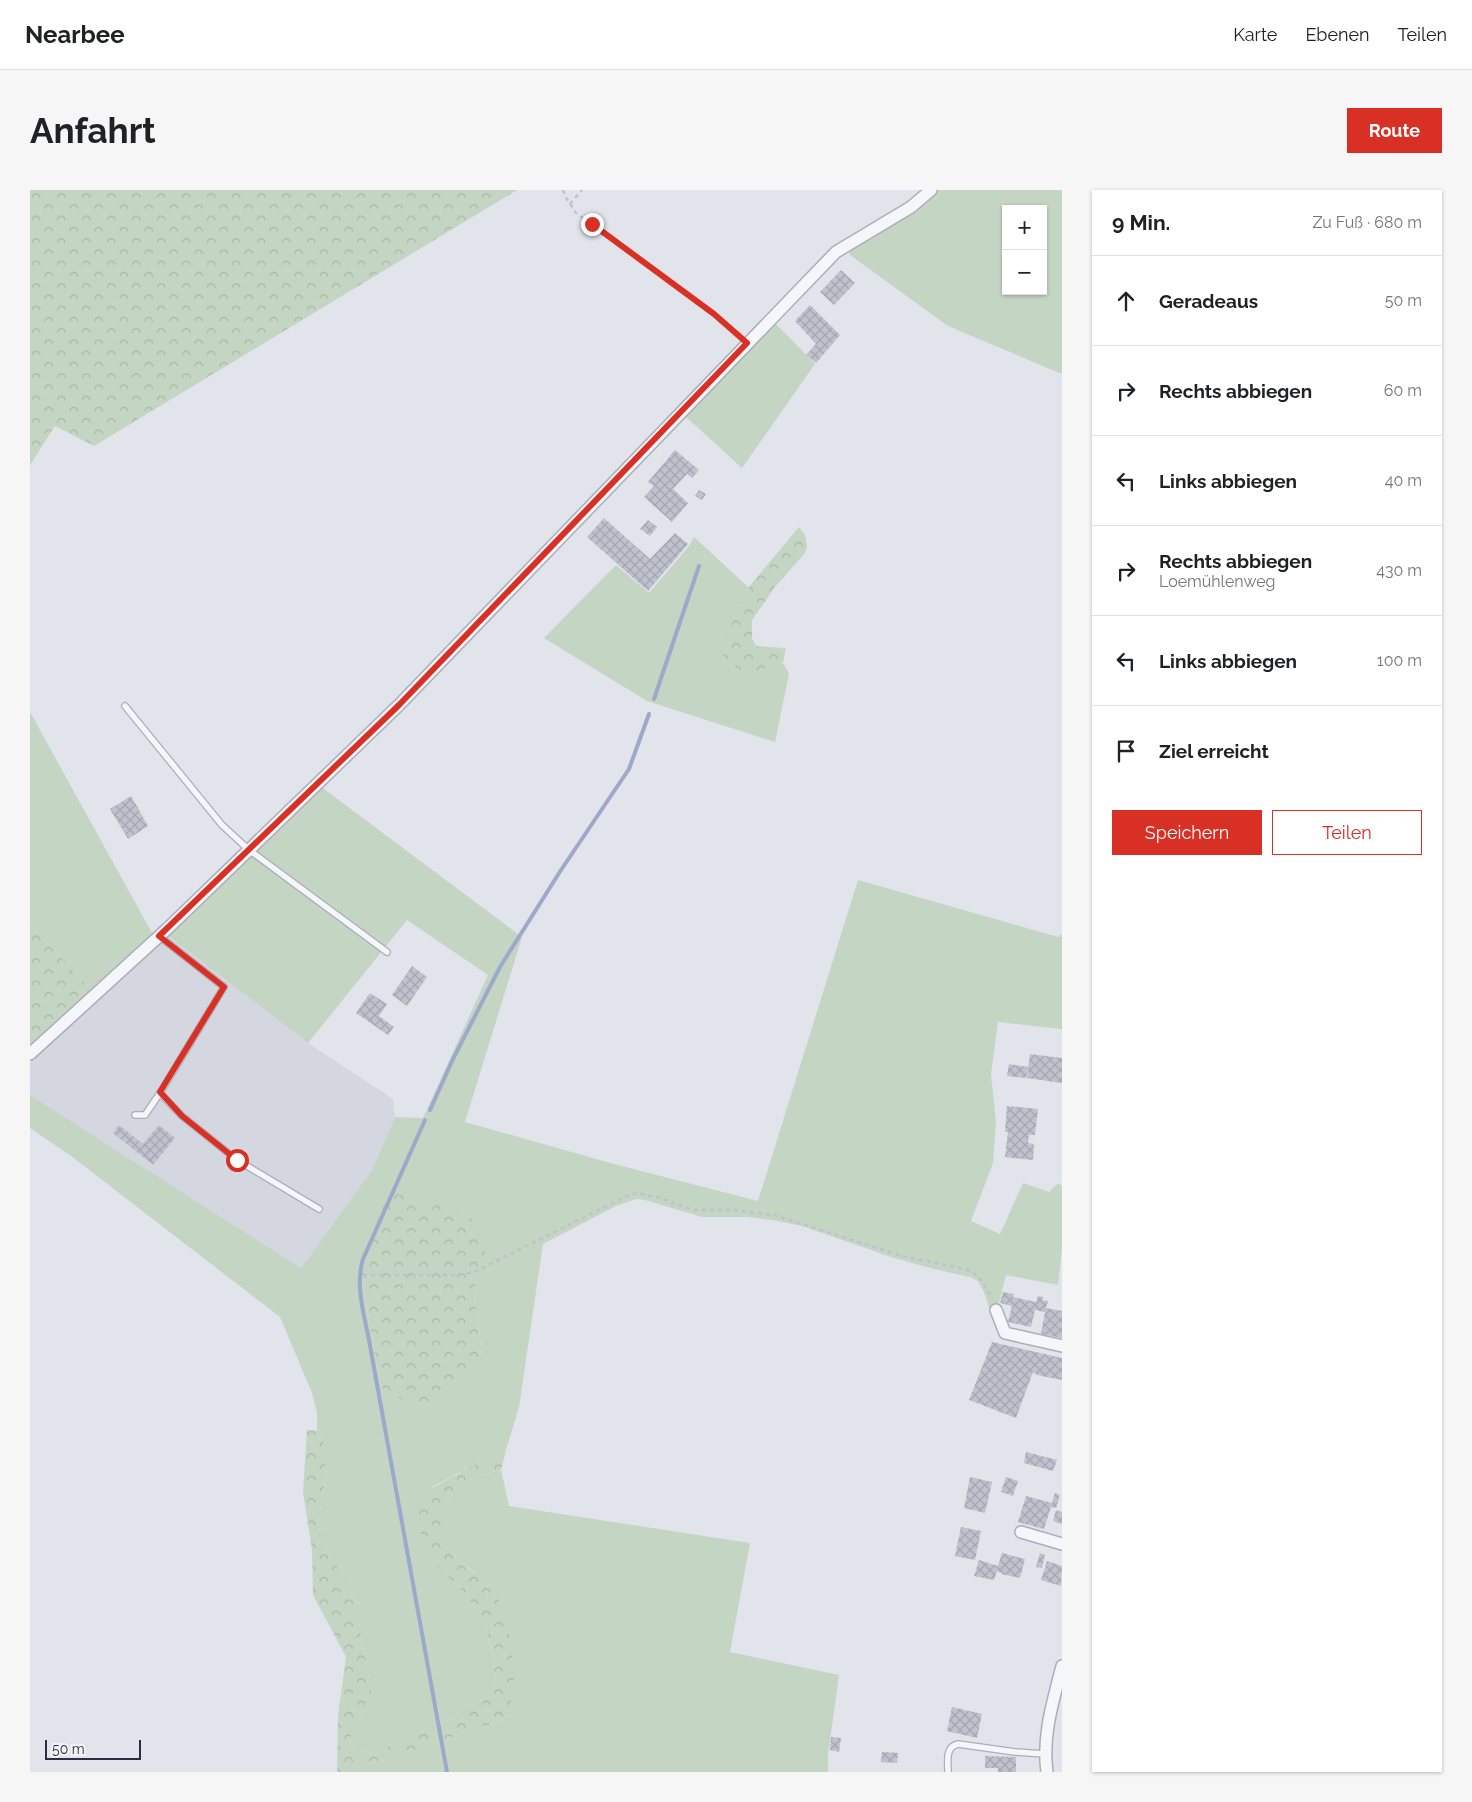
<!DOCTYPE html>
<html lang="de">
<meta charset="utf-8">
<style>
body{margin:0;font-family:Raleway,sans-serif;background:#f6f6f6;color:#202124}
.controls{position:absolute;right:15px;top:15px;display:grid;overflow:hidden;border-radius:0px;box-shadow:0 1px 4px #0004}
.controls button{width:45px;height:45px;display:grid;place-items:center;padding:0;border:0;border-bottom:1px solid #e0e0e0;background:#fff;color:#202124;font:25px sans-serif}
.scale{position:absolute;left:15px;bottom:12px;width:96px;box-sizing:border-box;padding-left:5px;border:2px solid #2a2e43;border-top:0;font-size:14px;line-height:18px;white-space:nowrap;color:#2a2e43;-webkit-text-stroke:4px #f2f3f8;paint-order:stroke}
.stop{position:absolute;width:15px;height:15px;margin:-11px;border:4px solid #d93025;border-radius:50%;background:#fff}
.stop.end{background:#d93025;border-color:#fff;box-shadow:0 1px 5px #0008}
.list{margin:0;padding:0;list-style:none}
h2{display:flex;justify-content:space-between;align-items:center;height:65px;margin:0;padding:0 20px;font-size:21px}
h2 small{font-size:16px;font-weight:400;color:#757577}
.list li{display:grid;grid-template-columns:32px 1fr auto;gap:15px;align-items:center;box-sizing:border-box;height:90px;padding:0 20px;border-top:1px solid #e0e0e0}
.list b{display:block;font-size:19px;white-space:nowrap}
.list p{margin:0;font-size:16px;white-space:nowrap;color:#757577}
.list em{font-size:16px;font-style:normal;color:#757577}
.actions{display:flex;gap:10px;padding:15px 20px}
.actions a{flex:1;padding:11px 0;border:1px solid #d93025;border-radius:0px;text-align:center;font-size:18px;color:#d93025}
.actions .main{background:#d93025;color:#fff}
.icon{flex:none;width:28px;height:28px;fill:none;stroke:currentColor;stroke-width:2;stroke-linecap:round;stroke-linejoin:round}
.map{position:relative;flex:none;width:1032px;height:1582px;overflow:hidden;border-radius:0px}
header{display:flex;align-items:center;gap:30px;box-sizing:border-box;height:70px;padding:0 25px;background:#fff;border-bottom:1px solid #e0e0e0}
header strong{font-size:24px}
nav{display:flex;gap:28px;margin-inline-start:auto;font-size:18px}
.intro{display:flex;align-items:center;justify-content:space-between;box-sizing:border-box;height:120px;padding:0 30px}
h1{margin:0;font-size:35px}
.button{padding:12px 22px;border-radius:0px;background:#d93025;color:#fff;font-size:18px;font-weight:700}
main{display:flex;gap:30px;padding:0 30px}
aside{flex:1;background:#fff;border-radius:0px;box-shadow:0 1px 4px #0004}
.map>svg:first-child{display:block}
.built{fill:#d4d6e0}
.green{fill:#c4d5c3;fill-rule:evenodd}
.forest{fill:url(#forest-crowns)}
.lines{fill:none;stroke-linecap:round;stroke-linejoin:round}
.stream{stroke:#9da9ca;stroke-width:4}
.building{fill:url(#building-cross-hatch)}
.lane-casing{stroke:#abadb9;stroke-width:8}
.street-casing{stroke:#abadb9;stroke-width:14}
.path{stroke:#c0c2ca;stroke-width:2.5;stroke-dasharray:4 4;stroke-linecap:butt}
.lane{stroke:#f5f6f9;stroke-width:5.5}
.street{stroke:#f5f6f9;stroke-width:11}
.route{stroke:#d93025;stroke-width:6}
</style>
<header>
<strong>Nearbee</strong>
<nav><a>Karte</a><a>Ebenen</a><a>Teilen</a></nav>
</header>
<div class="intro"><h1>Anfahrt</h1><a class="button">Route</a></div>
<main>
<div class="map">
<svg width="1032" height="1582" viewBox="0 0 1032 1582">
<defs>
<pattern id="forest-crowns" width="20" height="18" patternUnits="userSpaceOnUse" patternTransform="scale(1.25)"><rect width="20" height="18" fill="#c4d5c3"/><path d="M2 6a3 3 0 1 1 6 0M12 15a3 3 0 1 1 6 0" fill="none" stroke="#a9b7a9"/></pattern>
<pattern id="building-cross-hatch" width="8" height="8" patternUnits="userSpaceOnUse" patternTransform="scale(1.25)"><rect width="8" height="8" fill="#bfc2cd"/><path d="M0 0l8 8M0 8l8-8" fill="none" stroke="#a4a7b1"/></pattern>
</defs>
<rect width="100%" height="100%" fill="#e2e4eb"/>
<polygon class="built" points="136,744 278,853 363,909 365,927 342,980 271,1078 0,905 0,872"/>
<g class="green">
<path d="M901,0H1032V184L918,136L820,65L817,55ZM976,19H1013V101H976Z"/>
<polygon points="744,132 785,174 712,278 654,225"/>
<polygon points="664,347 718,397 713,404 714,485 753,473 759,484 745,552 617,511 514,448 586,375 619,403 659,356"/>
<polygon points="0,522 122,743 61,799 0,735"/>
<path d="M290,596L492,747L435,932L584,974L728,1011L828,690L1028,747L1032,744V839L968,832L961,884L966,932L963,973L941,1031L970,1044L993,993L1019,1002L1028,993L1032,996V1058L1028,1095L976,1085L964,1133L954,1102L948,1091L940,1087L904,1079L861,1067L772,1036L748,1031L719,1027H672L615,1010L606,1009L586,1016L513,1054L489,1217L476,1260L457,1268L402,1297L414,1383L433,1401L455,1432L463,1468L465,1491L458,1507L443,1513L417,1531L343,1564L320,1557L322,1542L342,1506L325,1410L311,1382L293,1355L288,1334L296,1285L292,1242L287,1240V1223L282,1203L250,1127L41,966L0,938V905L271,1078L342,980L365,927L393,928L458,785L377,730L278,853L136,744ZM330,1073L444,1097L452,1167L351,1197L331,1084Z"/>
<polygon points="471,1280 479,1316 720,1353 700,1462 809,1485 798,1565 798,1582 325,1582 328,1574 349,1571 416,1550 440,1539 462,1535 479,1525 445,1383 426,1368 413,1340 413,1319 425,1298 449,1285"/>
</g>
<g class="forest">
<polygon points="0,0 487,0 64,256 25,236 0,275"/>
<polygon points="769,337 775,345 777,356 775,363 745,397 722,430 722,448 726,456 756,458 753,473 714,485 691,463 713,404"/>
<polygon points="0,735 61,799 0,856"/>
<polygon points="359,1002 439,1022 460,1075 444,1097 452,1167 395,1223 351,1197 331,1084 330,1073"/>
<polygon points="277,1240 292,1241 296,1285 288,1334 293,1355 311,1382 325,1410 342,1506 322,1542 320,1556 342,1564 417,1531 443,1513 458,1507 465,1491 463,1468 455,1432 433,1401 414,1383 393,1359 388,1324 402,1298 457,1268 476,1260 471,1280 449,1285 425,1298 413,1319 413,1340 426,1368 466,1401 481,1451 484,1492 479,1525 462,1535 440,1539 416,1550 349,1571 329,1574 325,1582 307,1582 308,1526 316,1467 283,1405 282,1360 273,1302"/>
</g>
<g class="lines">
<g class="stream">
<polyline points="624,509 669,376"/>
<polyline points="400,920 423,869 470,777 531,680 599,579 619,524"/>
<path d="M395,930L333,1069C325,1096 334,1124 339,1150L417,1582"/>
</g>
</g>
<g class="building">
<polygon points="811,80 825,93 804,115 790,102"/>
<polygon points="780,115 810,145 786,173 776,165 786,154 765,131"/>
<polygon points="645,260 669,280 662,288 657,284 643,299 658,313 642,332 614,307 624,296 618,292"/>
<polygon points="669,300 676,304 672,310 665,306"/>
<polygon points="574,328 620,369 645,343 658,354 618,401 557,347"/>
<polygon points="618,330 627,337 620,346 610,339"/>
<polygon points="101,606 118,636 98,649 80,619"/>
<polygon points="382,776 397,787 377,816 362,805"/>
<polygon points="340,803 357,814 349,826 364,837 358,845 326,823"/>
<polygon points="1000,864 1032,868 1032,893 997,888"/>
<polygon points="979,874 998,877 996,888 977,886"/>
<polygon points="977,916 1008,919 1005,945 999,945 998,953 1004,954 1003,970 975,967 978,942 975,942"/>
<polygon points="89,935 113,954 129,935 145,948 123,975 83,943"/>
<polygon points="973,1102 984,1104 983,1107 1006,1112 1008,1106 1013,1107 1012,1110 1018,1111 1016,1118 1032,1121 1032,1148 1011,1144 1015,1122 1005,1120 1001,1137 978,1132 982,1116 970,1113"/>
<polygon points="962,1152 1032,1168 1032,1190 1007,1185 1003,1182 986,1228 939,1210"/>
<polygon points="996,1262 1027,1270 1023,1281 994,1273"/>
<polygon points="940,1287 962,1292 955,1323 934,1318"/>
<polygon points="976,1287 988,1291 983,1306 971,1302"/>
<polygon points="1025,1303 1030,1305 1026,1318 1021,1317 1014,1339 988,1332 996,1306 1022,1313"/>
<polygon points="1026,1320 1032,1322 1032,1334 1023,1331"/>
<polygon points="931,1337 951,1341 945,1370 925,1366"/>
<polygon points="972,1363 995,1369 990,1388 971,1384 972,1383 967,1381 964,1390 944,1386 949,1370 968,1376"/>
<polygon points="1010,1363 1015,1365 1012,1378 1006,1377"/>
<polygon points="1017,1371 1032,1376 1031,1396 1011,1390"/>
<polygon points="922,1517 952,1524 947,1548 917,1541"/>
<polygon points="801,1547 811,1548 809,1562 800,1560"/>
<polygon points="852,1562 868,1563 867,1573 851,1572"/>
<polygon points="955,1566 986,1567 986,1582 968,1582 968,1578 955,1578"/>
</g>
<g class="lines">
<g class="lane-casing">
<g id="lane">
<polyline points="95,516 192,635 219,660 357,762"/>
<polyline points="129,746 194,797 130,903 152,926 207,970 289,1019"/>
<polyline points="105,925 115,925 130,903"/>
<path d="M918,1582C918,1571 915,1557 928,1554L985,1562L1014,1564"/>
</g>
</g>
<g class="street-casing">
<g id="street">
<polyline points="0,864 137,739 369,515 806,62 881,17 901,0"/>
<polyline points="966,1120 975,1143 1032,1156"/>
<polyline points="991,1342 1032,1354"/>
<path d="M1017,1582C1012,1545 1023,1512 1032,1476"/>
</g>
</g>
<g class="path">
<polyline points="533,0 535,6 546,23 684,124 709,146"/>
<polyline points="540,14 552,0"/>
<path d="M333,1085H429L444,1082L595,1007L607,1003L627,1007L664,1020H703L744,1025L872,1066L935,1079C950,1084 955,1095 962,1109"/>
</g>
<use href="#lane" class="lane"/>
<use href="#street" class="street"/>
</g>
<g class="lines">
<polyline class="route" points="207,970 152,926 130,902 194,797 129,746 369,515 717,153 684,124 562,34"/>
</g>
</svg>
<div class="controls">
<button>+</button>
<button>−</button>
</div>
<div class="scale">50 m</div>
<div class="stop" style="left:207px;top:970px"></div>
<div class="stop end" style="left:562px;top:34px"></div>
</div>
<aside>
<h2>9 Min.<small>Zu Fuß · 680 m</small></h2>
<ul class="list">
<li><svg class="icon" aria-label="ahead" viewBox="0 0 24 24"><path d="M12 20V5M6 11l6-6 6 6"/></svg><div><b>Geradeaus</b></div><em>50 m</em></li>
<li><svg class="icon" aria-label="right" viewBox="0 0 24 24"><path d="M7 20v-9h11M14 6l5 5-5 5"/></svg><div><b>Rechts abbiegen</b></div><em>60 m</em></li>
<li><svg class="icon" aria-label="left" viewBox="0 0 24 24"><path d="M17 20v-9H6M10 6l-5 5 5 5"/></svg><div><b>Links abbiegen</b></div><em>40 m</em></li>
<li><svg class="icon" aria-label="right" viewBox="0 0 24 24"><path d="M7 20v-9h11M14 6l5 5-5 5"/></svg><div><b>Rechts abbiegen</b><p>Loemühlenweg</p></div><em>430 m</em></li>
<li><svg class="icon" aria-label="left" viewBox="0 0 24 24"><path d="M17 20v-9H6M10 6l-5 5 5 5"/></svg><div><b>Links abbiegen</b></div><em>100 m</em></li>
<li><svg class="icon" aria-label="arrive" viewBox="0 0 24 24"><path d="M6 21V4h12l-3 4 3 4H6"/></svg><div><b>Ziel erreicht</b></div></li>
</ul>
<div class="actions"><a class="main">Speichern</a><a>Teilen</a></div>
</aside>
</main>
